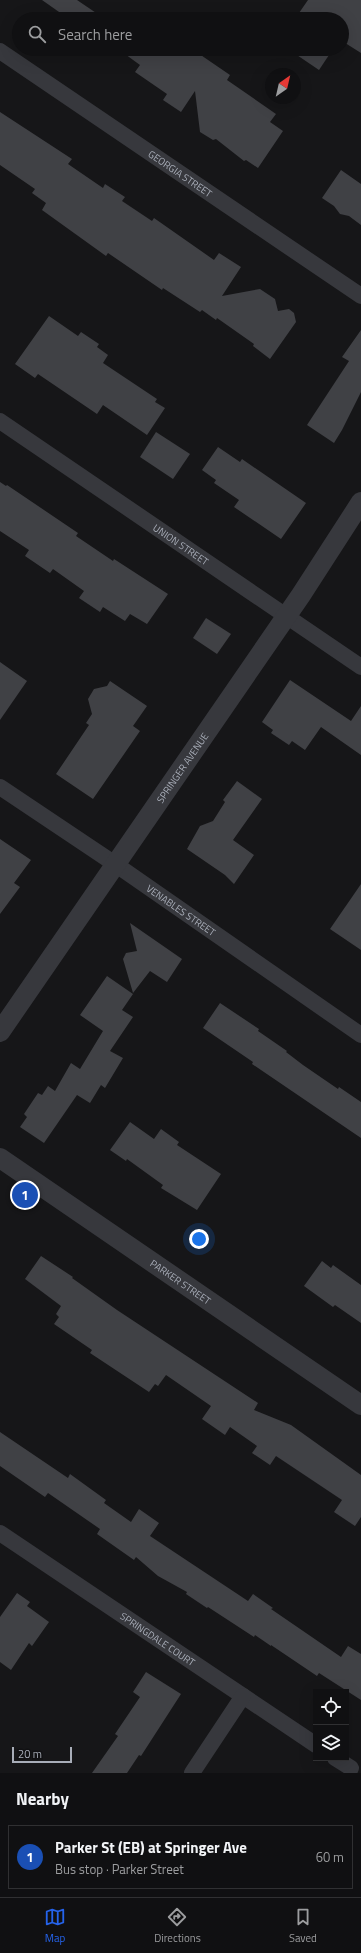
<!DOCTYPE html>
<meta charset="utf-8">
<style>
body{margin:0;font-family:"Titillium Web",sans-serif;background:#1e1e20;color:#f1f3f6}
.controls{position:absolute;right:12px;bottom:12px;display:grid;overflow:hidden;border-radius:0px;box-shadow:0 4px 16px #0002}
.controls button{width:36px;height:36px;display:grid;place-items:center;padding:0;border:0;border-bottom:1px solid #303032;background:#101012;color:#f1f3f6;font:20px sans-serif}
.compass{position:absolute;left:265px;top:68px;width:36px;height:36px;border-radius:50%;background:#101012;box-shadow:0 4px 16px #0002;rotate:34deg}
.scale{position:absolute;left:12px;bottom:10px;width:60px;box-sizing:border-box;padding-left:4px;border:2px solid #a8adb8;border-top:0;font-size:11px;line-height:14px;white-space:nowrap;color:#a8adb8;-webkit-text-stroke:3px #111113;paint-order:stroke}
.you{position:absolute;left:199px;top:1239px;width:14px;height:14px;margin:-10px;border:3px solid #fff;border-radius:50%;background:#1a73e8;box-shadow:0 0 0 6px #1a73e833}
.badge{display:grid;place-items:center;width:26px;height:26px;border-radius:50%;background:#2563eb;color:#fff;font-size:13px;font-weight:700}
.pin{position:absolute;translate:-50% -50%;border:2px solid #fff;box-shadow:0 1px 4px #0006}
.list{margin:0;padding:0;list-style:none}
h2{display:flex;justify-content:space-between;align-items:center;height:52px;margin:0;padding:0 16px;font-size:17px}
h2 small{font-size:13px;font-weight:400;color:#9c9d9f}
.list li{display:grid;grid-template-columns:26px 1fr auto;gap:12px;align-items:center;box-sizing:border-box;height:64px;margin:0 8px 8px;padding:0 8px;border:1px solid #303032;border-radius:0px}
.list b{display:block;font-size:15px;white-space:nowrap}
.list p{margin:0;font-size:13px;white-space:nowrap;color:#9c9d9f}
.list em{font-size:13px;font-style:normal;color:#9c9d9f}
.icon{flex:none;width:22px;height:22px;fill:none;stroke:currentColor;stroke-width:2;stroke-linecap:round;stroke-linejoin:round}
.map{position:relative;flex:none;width:361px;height:1773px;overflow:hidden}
.search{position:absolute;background:#101012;box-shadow:0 4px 16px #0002;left:12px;right:12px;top:12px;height:44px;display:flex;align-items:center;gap:10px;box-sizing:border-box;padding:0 14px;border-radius:22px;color:#9c9d9f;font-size:15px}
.sheet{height:124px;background:#101012}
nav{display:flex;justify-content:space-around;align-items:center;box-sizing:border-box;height:56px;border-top:1px solid #303032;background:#101012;font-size:11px;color:#9c9d9f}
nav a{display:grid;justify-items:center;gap:2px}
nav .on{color:#2563eb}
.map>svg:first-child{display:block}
.building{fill:#404145}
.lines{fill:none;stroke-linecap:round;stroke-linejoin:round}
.minor{stroke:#37383d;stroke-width:16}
.tertiary{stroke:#37383d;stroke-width:20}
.labels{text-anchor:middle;stroke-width:3;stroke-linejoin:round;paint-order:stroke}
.street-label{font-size:10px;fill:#a8adb8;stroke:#111113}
</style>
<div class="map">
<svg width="361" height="1773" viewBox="0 0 361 1773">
<rect width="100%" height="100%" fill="#161618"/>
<g class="building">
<polygon points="42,0 77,0 105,19 69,19"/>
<polygon points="308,0 361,0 361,53 342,41 342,19 307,19 299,13"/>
<polygon points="118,49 192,49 230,75 227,80 276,114 270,122 283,131 258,168 246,160 244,161 216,139 213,140 200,132 195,91 181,112 163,100 167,94 135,72 140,65"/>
<polygon points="288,49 333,49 319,70"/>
<polygon points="0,112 72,159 68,164 103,188 105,184 125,197 122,201 152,221 154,218 214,260 219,253 241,267 222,296 260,289 275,299 278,311 289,309 294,313 296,322 270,359 253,346 254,344 217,318 216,320 202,310 200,312 163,288 162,290 108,253 106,256 42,210 46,203 32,193 35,189 0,165"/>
<polygon points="341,170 361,184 361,225 349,216 340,214 334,206 322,198"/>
<polygon points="49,316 78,336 81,332 99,344 97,347 108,355 103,363 157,399 155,402 165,408 147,435 103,405 97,414 38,374 35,378 15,364"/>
<polygon points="361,330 361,392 342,430 334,443 307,425 349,361 342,357"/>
<polygon points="156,432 190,454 173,479 140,457"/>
<polygon points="218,447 240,462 242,459 306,503 281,539 234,507 239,500 214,483 216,480 202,470"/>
<polygon points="0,482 6,486 7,485 78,533 76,536 113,561 114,559 168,594 147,624 130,614 125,621 103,607 100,612 79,598 84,591 53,569 50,573 25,556 29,550 0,531"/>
<polygon points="206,618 231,634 217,654 193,638"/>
<polygon points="0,662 27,681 0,720"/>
<polygon points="290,680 351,721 361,706 361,755 321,727 305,750 292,741 289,745 271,733 273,730 262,722"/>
<polygon points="110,681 147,706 133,726 140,731 93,799 56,774 89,725 86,723 92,714 88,699 94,689 107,686"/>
<polygon points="237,781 262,799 233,840 254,855 234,884 225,875 187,849 200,826 213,821 225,802 223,800"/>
<polygon points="0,839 31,860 14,883 20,887 0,914"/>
<polygon points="361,884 361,950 330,929"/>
<polygon points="130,923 182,959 167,982 150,971 133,993 123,959 126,953 137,951"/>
<polygon points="107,976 133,994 122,1010 133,1017 110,1051 123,1058 105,1088 101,1085 90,1103 77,1095 44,1143 20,1127 27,1117 24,1114 38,1093 42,1095 48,1086 55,1091 71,1063 80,1069 103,1031 80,1015"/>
<polygon points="220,1003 259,1029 258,1031 287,1051 286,1052 303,1065 338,1089 339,1087 361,1102 361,1138 252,1064 253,1062 203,1028"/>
<polygon points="130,1122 154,1139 161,1129 179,1142 177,1145 221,1174 197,1210 161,1188 163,1185 127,1159 126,1161 110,1150"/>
<polygon points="41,1256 73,1277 72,1278 117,1310 258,1403 254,1410 291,1425 361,1475 361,1517 355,1526 334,1512 342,1500 276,1456 270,1465 252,1453 257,1446 230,1427 225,1435 202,1419 211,1406 166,1375 158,1386 155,1384 149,1392 90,1353 92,1350 54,1324 59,1317 56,1314 61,1306 25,1279"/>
<polygon points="322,1261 331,1268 333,1265 361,1285 361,1323 335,1305 333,1307 304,1286"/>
<polygon points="0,1432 68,1478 70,1474 106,1500 104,1503 131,1522 139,1509 159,1523 150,1536 248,1601 253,1594 273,1608 271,1609 341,1657 348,1646 361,1654 361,1700 319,1673 317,1676 271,1645 271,1646 255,1635 254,1637 208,1607 207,1608 186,1594 187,1592 158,1576 136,1557 134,1560 97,1534 100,1529 48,1493 45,1497 0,1466"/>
<polygon points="17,1593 30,1602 27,1606 49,1622 32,1646 29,1643 11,1670 0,1662 0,1617"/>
<polygon points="146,1672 181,1694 141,1756 139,1755 127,1773 92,1773 118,1736 115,1734 140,1697 133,1692"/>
</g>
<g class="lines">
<g class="minor">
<path id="s1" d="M0,51L361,296"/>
<path id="s2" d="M0,421L361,667"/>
<path id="s3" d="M0,787L115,864L361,1035"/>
<path id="s4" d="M0,1533L316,1745"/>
<polyline points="335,1758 351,1768"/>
<polyline points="192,1773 243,1696"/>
</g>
<g class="tertiary">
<path id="s5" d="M0,1032L301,595L361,502"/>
<path id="s6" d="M0,1158L361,1405"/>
</g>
</g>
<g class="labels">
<g class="street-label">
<text dy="4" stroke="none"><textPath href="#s1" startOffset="218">GEORGIA STREET</textPath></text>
<text dy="4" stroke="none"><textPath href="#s2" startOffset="219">UNION STREET</textPath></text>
<text dy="4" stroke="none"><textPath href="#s5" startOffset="321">SPRINGER AVENUE</textPath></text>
<text dy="4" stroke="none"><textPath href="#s3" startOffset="219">VENABLES STREET</textPath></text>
<text dy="4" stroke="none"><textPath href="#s6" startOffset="219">PARKER STREET</textPath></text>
<text dy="4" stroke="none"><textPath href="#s4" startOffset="190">SPRINGDALE COURT</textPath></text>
</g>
</g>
</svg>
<div class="controls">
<button><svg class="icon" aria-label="locate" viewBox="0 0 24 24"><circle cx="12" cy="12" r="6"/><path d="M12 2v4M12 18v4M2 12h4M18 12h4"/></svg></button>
<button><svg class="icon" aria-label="layers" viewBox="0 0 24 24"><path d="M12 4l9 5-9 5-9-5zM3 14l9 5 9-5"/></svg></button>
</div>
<svg class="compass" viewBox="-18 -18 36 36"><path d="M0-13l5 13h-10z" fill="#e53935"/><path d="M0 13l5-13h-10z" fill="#9c9d9f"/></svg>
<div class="scale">20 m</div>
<div class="you"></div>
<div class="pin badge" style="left:25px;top:1195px;background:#1a4fb4">1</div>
<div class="search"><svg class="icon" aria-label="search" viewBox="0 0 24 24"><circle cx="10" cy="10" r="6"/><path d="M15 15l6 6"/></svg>Search here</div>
</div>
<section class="sheet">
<h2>Nearby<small></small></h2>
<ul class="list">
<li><span class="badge" style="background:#1a4fb4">1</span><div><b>Parker St (EB) at Springer Ave</b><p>Bus stop · Parker Street</p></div><em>60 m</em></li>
</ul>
</section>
<nav>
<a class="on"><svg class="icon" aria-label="map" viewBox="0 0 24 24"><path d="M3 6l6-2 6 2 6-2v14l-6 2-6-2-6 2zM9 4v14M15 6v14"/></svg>Map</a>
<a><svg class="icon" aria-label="directions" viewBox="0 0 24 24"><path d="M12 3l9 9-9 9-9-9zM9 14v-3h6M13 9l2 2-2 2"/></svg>Directions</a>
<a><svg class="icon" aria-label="saved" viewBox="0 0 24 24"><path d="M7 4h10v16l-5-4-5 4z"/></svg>Saved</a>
</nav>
